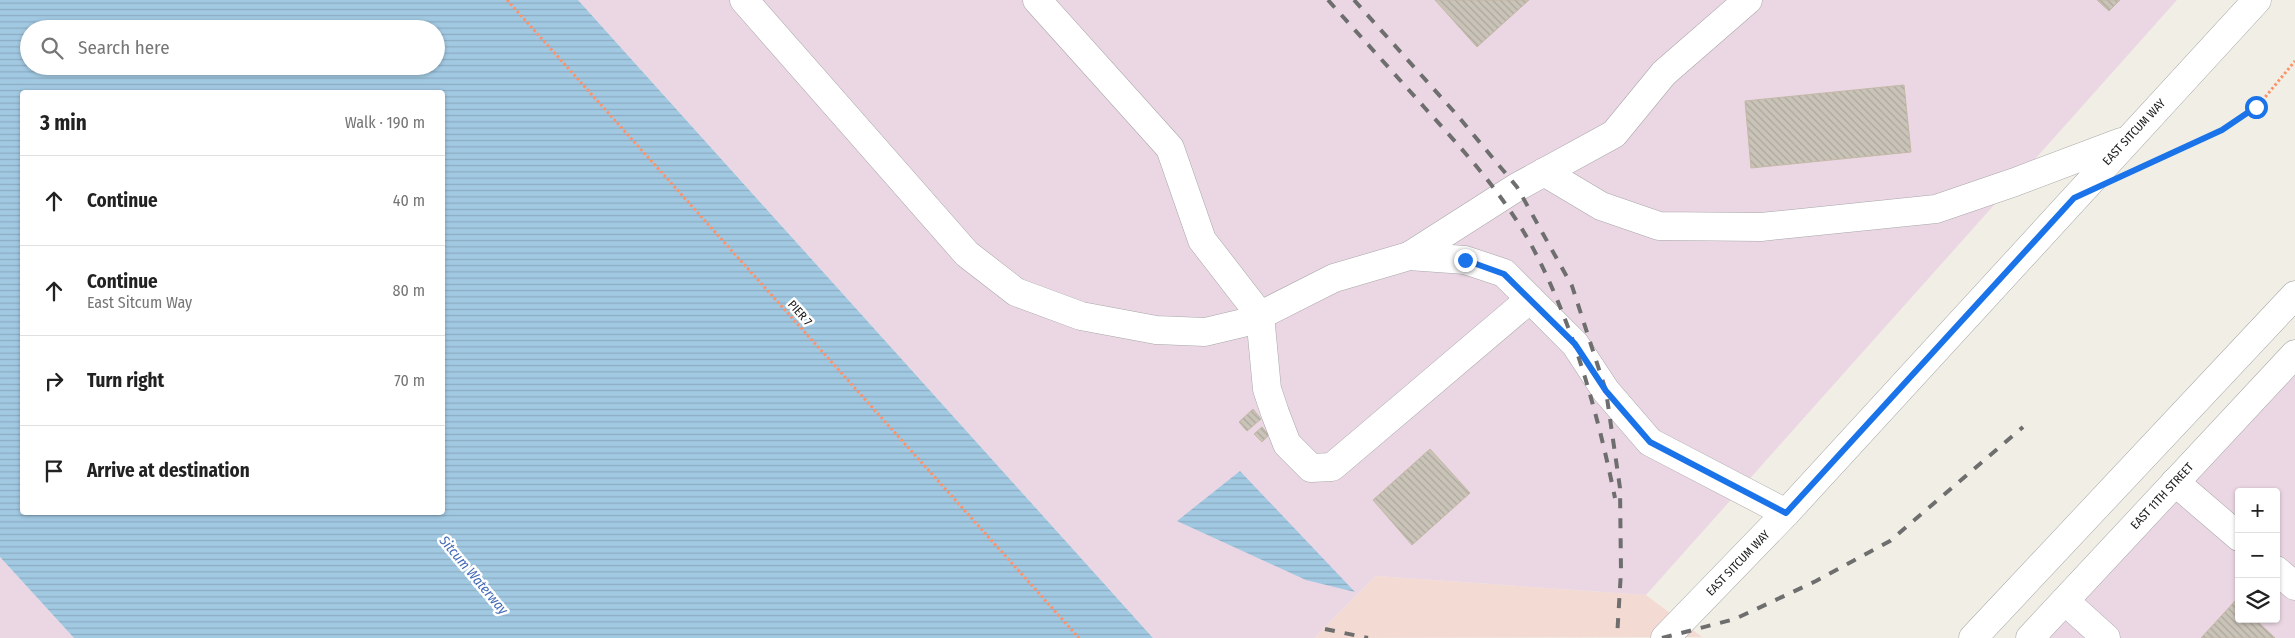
<!DOCTYPE html>
<meta charset="utf-8">
<style>
body{margin:0;font-family:"Fira Sans Condensed",sans-serif;background:#f2f2f2;color:#222}
.controls{position:absolute;right:15px;bottom:15px;display:grid;overflow:hidden;border-radius:5px;box-shadow:0 1px 4px #0004}
.controls button{width:45px;height:45px;display:grid;place-items:center;padding:0;border:0;border-bottom:1px solid #e0e0e0;background:#fff;color:#222;font:25px sans-serif}
.stop{position:absolute;width:15px;height:15px;margin:-11px;border:4px solid #1a73e8;border-radius:50%;background:#fff}
.stop.end{background:#1a73e8;border-color:#fff;box-shadow:0 1px 5px #0008}
.list{margin:0;padding:0;list-style:none}
h2{display:flex;justify-content:space-between;align-items:center;height:65px;margin:0;padding:0 20px;font-size:21px}
h2 small{font-size:16px;font-weight:400;color:#767676}
.list li{display:grid;grid-template-columns:32px 1fr auto;gap:15px;align-items:center;box-sizing:border-box;height:90px;padding:0 20px;border-top:1px solid #e0e0e0}
.list b{display:block;font-size:19px;white-space:nowrap}
.list p{margin:0;font-size:16px;white-space:nowrap;color:#767676}
.list em{font-size:16px;font-style:normal;color:#767676}
.icon{flex:none;width:28px;height:28px;fill:none;stroke:currentColor;stroke-width:2;stroke-linecap:round;stroke-linejoin:round}
.map{position:relative;flex:none;width:2295px;height:638px;overflow:hidden}
.search{position:absolute;background:#fff;box-shadow:0 1px 4px #0004;left:20px;top:20px;width:425px;height:55px;display:flex;align-items:center;gap:12px;box-sizing:border-box;padding:0 18px;border-radius:28px;color:#767676;font-size:19px}
.panel{position:absolute;background:#fff;box-shadow:0 1px 4px #0004;left:20px;top:90px;width:425px;height:425px;border-radius:5px}
.map>svg:first-child{display:block}
.commercial{fill:#f3dad3}
.industrial{fill:#ebd7e4;fill-rule:evenodd}
.water{fill:url(#water-rules);fill-rule:evenodd}
.building{fill:url(#building-back-hatch);stroke:#c4b8a6}
.lines{fill:none;stroke-linecap:round;stroke-linejoin:round}
.minor-casing{stroke:#a7a7a7;stroke-width:29}
.path{stroke:#ff9168;stroke-width:3;stroke-dasharray:2.5 2.5;stroke-linecap:butt}
.minor{stroke:#fff;stroke-width:28}
.rail{stroke:#6e6e6e;stroke-width:4;stroke-dasharray:10 10;stroke-linecap:butt}
.route{stroke:#1a73e8;stroke-width:6}
.labels{text-anchor:middle;stroke-width:5;stroke-linejoin:round;paint-order:stroke}
.street-label{font-size:12px;fill:#202020;stroke:#fff}
.water-label{font-size:14px;font-style:italic;fill:#436ab8;stroke:#fff}
</style>
<div class="map">
<svg width="2295" height="638" viewBox="0 0 2295 638">
<defs>
<pattern id="water-rules" width="6" height="5" patternUnits="userSpaceOnUse" patternTransform="scale(1.25)"><rect width="6" height="5" fill="#a2c9e2"/><path d="M0 2.5h6" fill="none" stroke="#8bacc2"/></pattern>
<pattern id="building-back-hatch" width="6" height="6" patternUnits="userSpaceOnUse" patternTransform="scale(1.25)"><rect width="6" height="6" fill="#c9c3b8"/><path d="M-1 5l2 2M0 0l6 6M5-1l2 2" fill="none" stroke="#aca79e"/></pattern>
</defs>
<rect width="100%" height="100%" fill="#f1efe5"/>
<polygon class="commercial" points="1376,576 1646,595 1702,637 1314,638"/>
<g class="industrial">
<polygon points="578,0 2177,0 1646,595 1376,576 1314,638 1153,638"/>
<path d="M2295,365V638H2048ZM2239,492H2276V619H2239Z"/>
<polygon points="0,557 74,638 0,638"/>
</g>
<g class="water">
<path d="M0,0H578L1153,638H74L0,557ZM29,29H436V66H29ZM22,92H442V512H22Z"/>
<polygon points="1240,471 1355,592 1306,580 1177,521"/>
</g>
<g class="building">
<polygon points="1435,0 1529,0 1477,47"/>
<polygon points="2097,0 2120,0 2109,11"/>
<polygon points="1904,85 1911,152 1751,168 1745,101"/>
<polygon points="1253,409 1261,419 1247,431 1239,422"/>
<polygon points="1262,427 1269,435 1262,442 1254,434"/>
<polygon points="1430,449 1470,493 1412,545 1373,500"/>
<polygon points="2235,601 2239,605 2239,619 2255,619 2275,638 2201,638"/>
</g>
<g class="lines">
<g class="minor-casing">
<g id="minor">
<polyline points="744,0 967,254 1016,292 1081,316 1156,330 1205,332 1247,322 1334,278 1409,256 1465,260 1504,273 1575,344 1606,391 1650,442 1786,513"/>
<polyline points="1037,0 1170,148 1202,240 1260,315 1267,389 1275,413 1287,444 1311,468 1332,467 1530,299"/>
<polyline points="1544,172 1601,206 1659,226 1761,227 1936,209 2015,182 2121,142"/>
<polyline points="1409,256 1517,187 1614,134 1664,73 1748,0"/>
<polyline points="2175,482 2239,537"/>
<polyline points="2276,570 2295,586"/>
<polyline points="2065,601 2106,638"/>
<polyline points="1665,638 1786,513 2257,0"/>
<polyline points="1973,638 2295,295"/>
<polyline points="2030,638 2295,354"/>
</g>
</g>
<g class="path">
<polyline points="507,0 1079,638"/>
<polyline points="2158,159 2222,129 2257,107 2295,61"/>
</g>
<use href="#minor" class="minor"/>
<g class="rail">
<path d="M1328,0C1360,36 1392,71 1424,107C1465,152 1508,199 1536,254C1575,330 1598,415 1615,498"/>
<polyline points="1354,0 1457,115 1517,187 1572,286 1606,391 1620,488 1621,571 1617,638"/>
<polyline points="1325,629 1368,638"/>
<polyline points="1662,638 1735,619 1816,581 1890,541 2023,427"/>
</g>
</g>
<g class="lines">
<polyline class="route" points="1465,260 1504,274 1575,344 1606,391 1650,442 1786,513 2074,198 2222,130 2256,107"/>
</g>
<g class="labels">
<g class="street-label">
<text transform="translate(2134 132) rotate(-47)" y="4">EAST SITCUM WAY</text>
<text transform="translate(800 313) rotate(48)" y="4">PIER 7</text>
<text transform="translate(2162 496) rotate(-47)" y="4">EAST 11TH STREET</text>
<text transform="translate(1738 563) rotate(-46)" y="4">EAST SITCUM WAY</text>
</g>
<g class="water-label">
<text transform="translate(474 575) rotate(50)" y="5">Sitcum Waterway</text>
</g>
</g>
</svg>
<div class="controls">
<button>+</button>
<button>−</button>
<button><svg class="icon" aria-label="layers" viewBox="0 0 24 24"><path d="M12 4l9 5-9 5-9-5zM3 14l9 5 9-5"/></svg></button>
</div>
<div class="stop" style="left:2256px;top:107px"></div>
<div class="stop end" style="left:1465px;top:260px"></div>
<div class="search"><svg class="icon" aria-label="search" viewBox="0 0 24 24"><circle cx="10" cy="10" r="6"/><path d="M15 15l6 6"/></svg>Search here</div>
<section class="panel">
<h2>3 min<small>Walk · 190 m</small></h2>
<ul class="list">
<li><svg class="icon" aria-label="ahead" viewBox="0 0 24 24"><path d="M12 20V5M6 11l6-6 6 6"/></svg><div><b>Continue</b></div><em>40 m</em></li>
<li><svg class="icon" aria-label="ahead" viewBox="0 0 24 24"><path d="M12 20V5M6 11l6-6 6 6"/></svg><div><b>Continue</b><p>East Sitcum Way</p></div><em>80 m</em></li>
<li><svg class="icon" aria-label="right" viewBox="0 0 24 24"><path d="M7 20v-9h11M14 6l5 5-5 5"/></svg><div><b>Turn right</b></div><em>70 m</em></li>
<li><svg class="icon" aria-label="arrive" viewBox="0 0 24 24"><path d="M6 21V4h12l-3 4 3 4H6"/></svg><div><b>Arrive at destination</b></div></li>
</ul>
</section>
</div>
